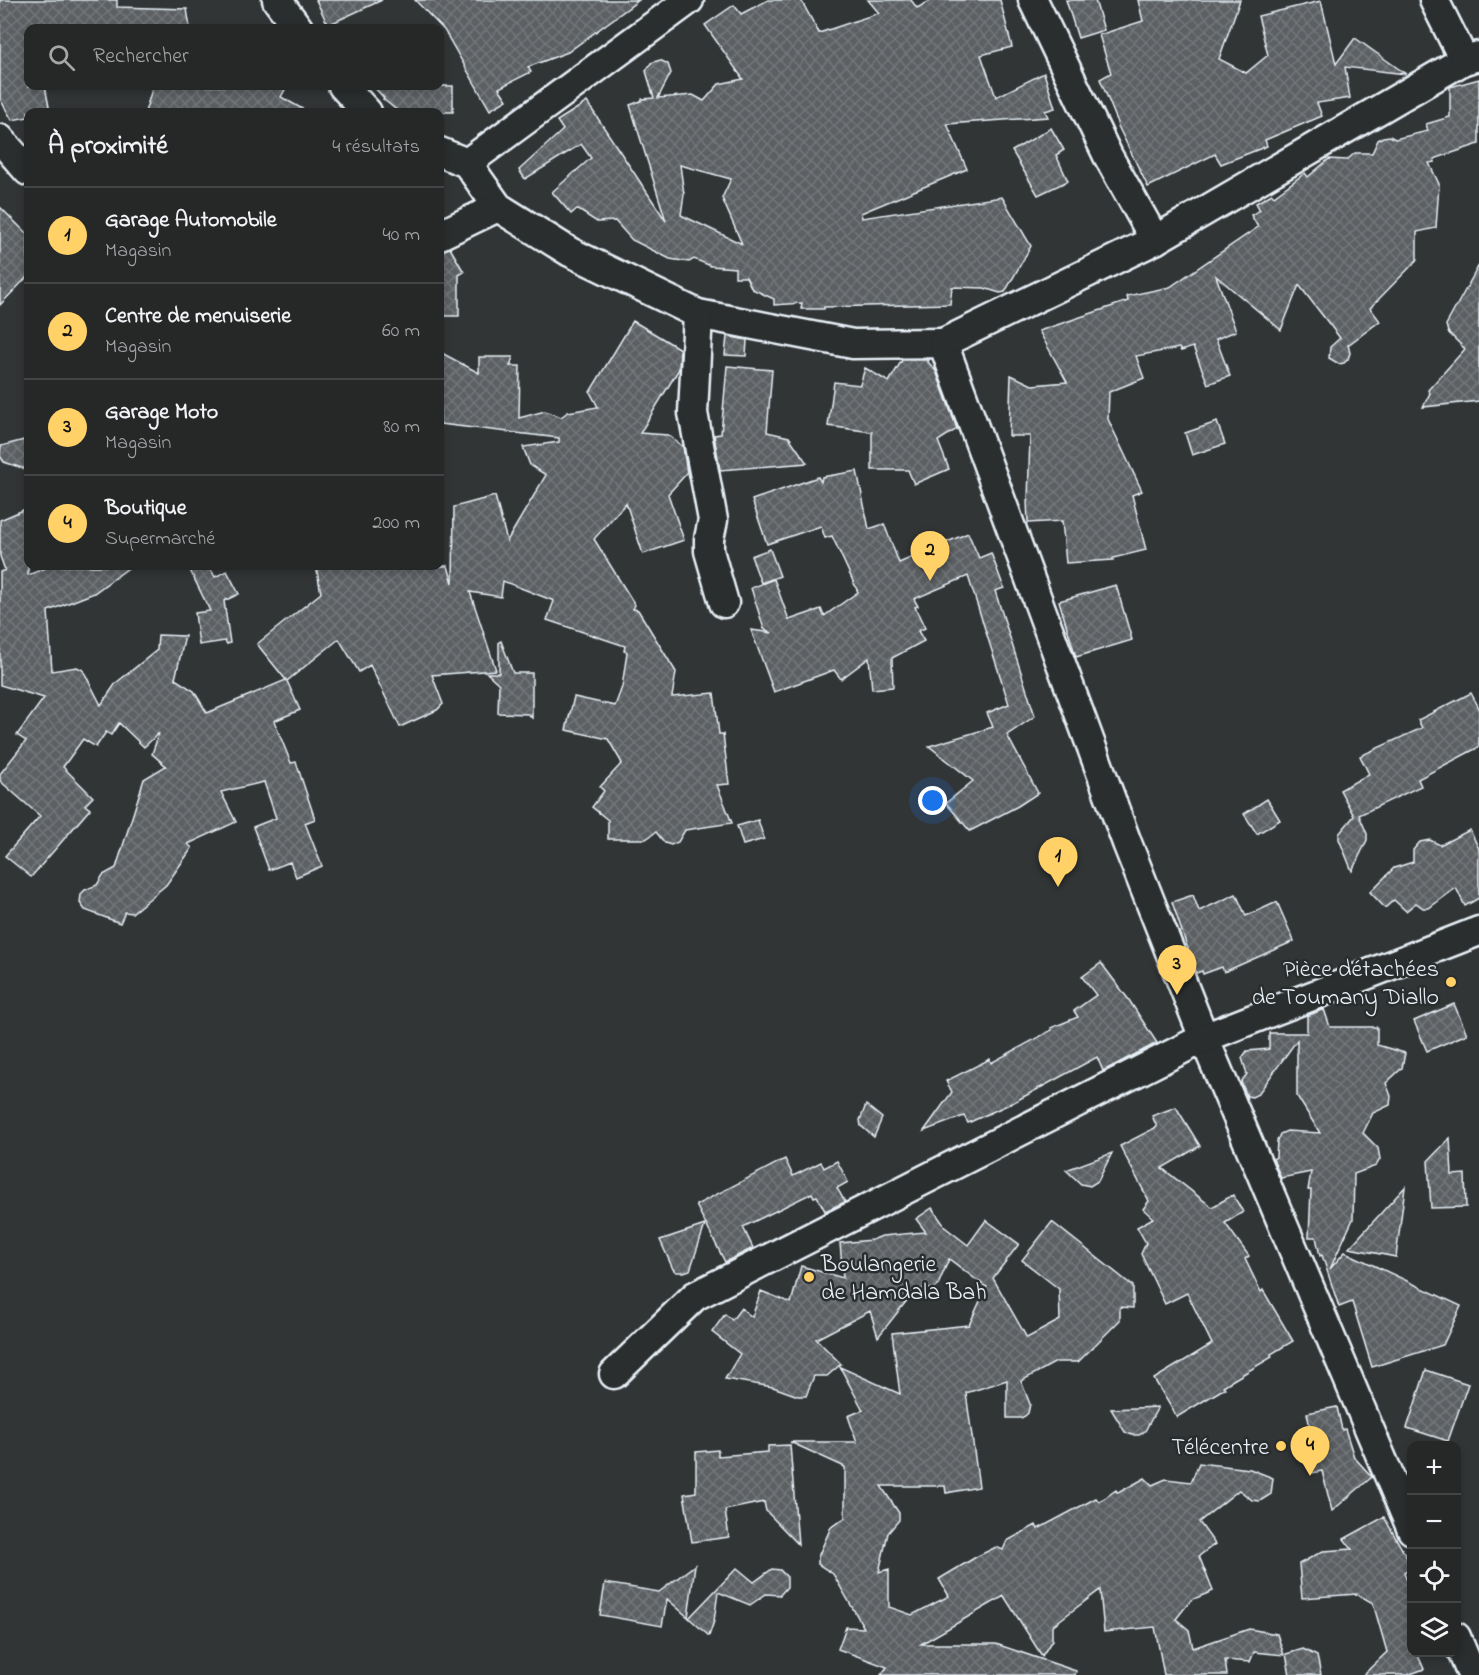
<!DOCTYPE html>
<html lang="fr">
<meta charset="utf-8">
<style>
body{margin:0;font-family:"Indie Flower",sans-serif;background:#323434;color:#f1f3f6}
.controls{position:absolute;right:18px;bottom:18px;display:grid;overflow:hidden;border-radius:12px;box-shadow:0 3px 9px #0003}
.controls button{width:54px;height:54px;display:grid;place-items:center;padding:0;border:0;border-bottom:2px solid #424445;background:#262828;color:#f1f3f6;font:30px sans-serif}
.you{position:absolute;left:933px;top:801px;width:21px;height:21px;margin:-15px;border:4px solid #fff;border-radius:50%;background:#1a73e8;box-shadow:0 0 0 9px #1a73e833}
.badge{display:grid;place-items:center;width:39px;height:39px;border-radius:50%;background:#ffd166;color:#111;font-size:20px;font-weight:700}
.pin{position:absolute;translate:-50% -50px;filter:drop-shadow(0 2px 3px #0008)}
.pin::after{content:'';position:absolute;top:32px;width:21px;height:18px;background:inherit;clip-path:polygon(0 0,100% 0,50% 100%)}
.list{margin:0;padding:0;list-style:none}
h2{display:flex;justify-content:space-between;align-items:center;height:78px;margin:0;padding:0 24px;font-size:26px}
h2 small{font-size:20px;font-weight:400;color:#a4a6a8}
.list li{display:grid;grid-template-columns:39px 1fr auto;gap:18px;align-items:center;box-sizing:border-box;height:96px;padding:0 24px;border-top:2px solid #424445}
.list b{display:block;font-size:22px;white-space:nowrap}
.list p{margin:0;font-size:20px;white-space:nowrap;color:#a4a6a8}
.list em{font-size:20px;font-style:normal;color:#a4a6a8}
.icon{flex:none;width:33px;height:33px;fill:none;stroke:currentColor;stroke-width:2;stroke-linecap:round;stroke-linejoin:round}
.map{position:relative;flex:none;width:1479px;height:1675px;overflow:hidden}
.search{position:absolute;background:#262828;box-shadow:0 3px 9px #0003;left:24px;top:24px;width:420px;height:66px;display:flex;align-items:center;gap:15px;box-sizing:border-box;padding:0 21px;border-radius:12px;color:#a4a6a8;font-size:22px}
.panel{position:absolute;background:#262828;box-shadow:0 3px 9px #0003;left:24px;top:108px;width:420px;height:462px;border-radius:12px}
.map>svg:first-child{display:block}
.building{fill:url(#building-cross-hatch);stroke:#e8f1f8;stroke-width:1.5;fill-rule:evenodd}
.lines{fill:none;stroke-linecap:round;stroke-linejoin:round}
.minor-casing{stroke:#e8f1f8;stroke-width:33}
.minor{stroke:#2a2d2e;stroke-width:28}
.poi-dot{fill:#ffd166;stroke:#2a2d2e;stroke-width:2}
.labels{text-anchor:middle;stroke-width:5;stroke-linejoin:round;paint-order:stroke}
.poi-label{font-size:24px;fill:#e8f1f8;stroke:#2a2d2e;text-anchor:end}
</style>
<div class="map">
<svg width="1479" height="1675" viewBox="0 0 1479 1675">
<defs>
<pattern id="building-cross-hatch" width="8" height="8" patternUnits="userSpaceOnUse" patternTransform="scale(1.5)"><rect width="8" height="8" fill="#5c6063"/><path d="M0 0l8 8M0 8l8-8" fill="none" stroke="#73777a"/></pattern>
</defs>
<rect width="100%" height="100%" fill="#323536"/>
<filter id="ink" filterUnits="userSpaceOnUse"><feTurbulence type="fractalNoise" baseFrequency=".0167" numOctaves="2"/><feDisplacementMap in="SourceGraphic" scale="12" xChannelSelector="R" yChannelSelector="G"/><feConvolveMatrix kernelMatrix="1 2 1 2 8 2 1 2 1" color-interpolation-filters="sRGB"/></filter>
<g filter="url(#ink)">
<g class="building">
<polygon points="0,0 117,0 117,7 187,9 190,28 28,28 28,86 45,86 50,112 28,112 28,117 12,120 0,99"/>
<polygon points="316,0 382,0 328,25"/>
<polygon points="415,0 639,0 568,52 528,67 531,72 499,88 507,100 490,110 444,30"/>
<path d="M768,0H801L819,33L879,13L868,0H911L917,8L932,0H1000L1012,47L981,55L996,97L1044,73L1055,108L1045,111L1048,117L947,124L967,169L861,213L862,218L1002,197L1031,246L1005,292L1000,293L984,288L952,287L950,304L824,307V309H801L802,303L774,305V299L752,289L746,277H735V268L711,266L694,259L689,262L670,259L632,240L615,221L597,222L577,209L571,214L552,192L591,158L581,144L525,179L519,170L563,130L557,121L587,102L666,221L630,105L641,101L642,99L654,98L646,71L651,63L660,60L668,64L671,73L658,98L693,95L704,101L719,84L743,79L705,25L734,5L741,14ZM680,165L731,179L722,198L742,244L681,215L684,194Z"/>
<polygon points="1066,0 1095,0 1104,30 1078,38"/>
<polygon points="1138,0 1240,0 1219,59 1246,73 1268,55 1258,16 1321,1 1336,64 1355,38 1406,74 1345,67 1350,98 1317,103 1322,116 1265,140 1267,146 1221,164 1215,154 1148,187 1117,124 1118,123 1100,79 1111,73 1099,35 1143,21"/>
<polygon points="1479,79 1479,144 1434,159 1435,162 1429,163 1439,184 1436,228 1417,232 1417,260 1370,308 1380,321 1348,345 1350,353 1348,359 1344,363 1339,364 1329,358 1330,347 1340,338 1299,285 1281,330 1216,276 1236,331 1216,339 1230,376 1208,384 1193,347 1181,351 1179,348 1136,356 1144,378 1109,392 1108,419 1142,491 1132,495 1146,550 1113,558 1113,560 1066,563 1062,521 1028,523 1027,500 1028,500 1030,436 1009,436 1011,375 1032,385 1067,382 1039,331 1128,301 1127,296 1170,287 1258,227 1251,215 1260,210 1256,203 1272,194 1274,196 1305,173 1308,177 1329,159 1347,160 1355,153 1372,153 1378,140 1383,137 1390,136 1395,139 1428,131 1426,124 1450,117 1450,87"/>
<polygon points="153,86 287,86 281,97 308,112 145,112"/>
<polygon points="373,86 453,86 453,112 399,112 383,99 384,98"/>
<polygon points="1051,128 1064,150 1056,155 1068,181 1038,195 1012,151"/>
<polygon points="0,207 28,235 28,276 0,305"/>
<polygon points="450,248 464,272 459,275 459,316 440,316 440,251"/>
<polygon points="1479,265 1479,401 1423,407 1430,393 1428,390 1465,349 1448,332 1446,325"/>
<polygon points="633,321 680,349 679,369 640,433 668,435 683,447 687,473 668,494 684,540 643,554 626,503 594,539 635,605 633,609 638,610 676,672 672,697 714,693 719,734 723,734 729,784 717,785 732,823 685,830 678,842 671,845 665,843 656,832 646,839 608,839 608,820 592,807 604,791 600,787 622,763 608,739 566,730 574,697 615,706 622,687 627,652 624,651 625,646 547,620 554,601 503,581 501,597 470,592 496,670 432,675 443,704 437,710 400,727 370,665 359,672 339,639 287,681 300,710 274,721 291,763 296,762 315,819 305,823 322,866 296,877 290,862 269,870 253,827 276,818 264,782 221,792 236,822 188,844 192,848 166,885 132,913 125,912 120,923 85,910 80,903 81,894 85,890 97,885 103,875 116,868 144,779 166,766 152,754 159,733 144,747 119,723 111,735 106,732 96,747 83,739 63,767 93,797 85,805 90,809 31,877 5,856 40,816 0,781 0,774 26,741 17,735 44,698 0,685 0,572 5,570 0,556 0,520 28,508 28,575 51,566 131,566 94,593 48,611 52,671 77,667 83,670 101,705 116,683 157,650 158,635 185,636 175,679 194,691 207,713 286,680 257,644 321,593 316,566 448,566 453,583 454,507 495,496 507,541 546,475 530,465 523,447 559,442 559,438 440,424 440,352 479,373 479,357 513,357 510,366 520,366 519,418 545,411 561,417 568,412 598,407 590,392"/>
<polygon points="727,336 747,340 746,356 725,355"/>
<polygon points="902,360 929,360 928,362 936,371 957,429 938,441 949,469 914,484 908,470 872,470 872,432 828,426 834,382 860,385 865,368 889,382"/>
<polygon points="727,366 772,370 767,432 789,437 807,463 720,470 714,435 721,434"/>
<polygon points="1217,422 1225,444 1192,455 1185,433"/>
<polygon points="28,439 28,470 4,462 0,456 1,446"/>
<polygon points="857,471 869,529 884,524 899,563 968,533 979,558 991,553 1004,588 995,591 1035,716 1007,735 1038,793 1018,806 970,831 946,803 973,781 929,746 993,727 987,713 1009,704 968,576 914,599 918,606 915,607 925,628 918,631 924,641 892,658 893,687 872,689 869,658 841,679 834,670 774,692 751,630 772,633 764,629 751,588 774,579 789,620 821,609 824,616 858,592 832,536 825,538 821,526 767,544 752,500 818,477 821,482 822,477"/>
<polygon points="770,549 780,576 761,583 751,556"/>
<polygon points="188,566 209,566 215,577 227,571 239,594 224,601 230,643 227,644 225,641 199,645 195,613 210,611"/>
<polygon points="1116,585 1132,640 1076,657 1059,601"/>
<polygon points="501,641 513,673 532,673 532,718 528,714 498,713 499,684 487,673 499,673 499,642"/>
<polygon points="1471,693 1479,708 1479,747 1418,779 1421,786 1359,815 1367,834 1367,840 1352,871 1339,839 1339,834 1354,816 1340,790 1369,774 1360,756 1422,728 1418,720"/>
<polygon points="1267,799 1280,820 1257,834 1244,814"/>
<polygon points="758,820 764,839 743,845 737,826"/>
<polygon points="1470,830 1479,849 1479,898 1465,906 1456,888 1429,908 1423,908 1416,903 1406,911 1394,900 1385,908 1370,892 1394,868 1413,862 1413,850 1420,842 1430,840 1440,845"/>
<polygon points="1236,894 1246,916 1277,902 1294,941 1224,972 1222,967 1203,974 1202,971 1196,973 1172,902 1193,895 1199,911"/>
<polygon points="1101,963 1129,1000 1157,1043 1103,1071 1097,1057 1014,1102 968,1123 964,1116 924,1131 952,1092 946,1081 990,1059 991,1063 1052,1030 1051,1028 1078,1017 1074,1011 1096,995 1082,977"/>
<polygon points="1454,1004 1467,1034 1427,1051 1414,1021"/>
<polygon points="1324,1009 1330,1027 1377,1027 1377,1045 1405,1053 1402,1068 1386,1083 1391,1096 1390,1105 1373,1113 1363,1133 1378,1148 1380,1159 1376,1166 1354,1174 1353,1219 1330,1269 1345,1252 1461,1306 1443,1345 1372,1367 1352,1302 1339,1307 1322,1255 1320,1256 1316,1237 1309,1237 1311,1190 1308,1190 1311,1172 1281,1178 1273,1159 1276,1157 1277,1141 1280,1134 1287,1131 1320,1133 1297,1096 1297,1040 1258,1094 1252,1097 1247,1096 1241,1082 1247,1074 1242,1058 1247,1051 1269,1049 1269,1033 1307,1033 1307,1016"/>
<polygon points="866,1105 882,1118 874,1137 861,1126 860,1120"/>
<polygon points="1176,1107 1200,1146 1162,1168 1212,1207 1233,1195 1243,1212 1225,1223 1249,1256 1245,1259 1261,1292 1263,1290 1293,1341 1271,1354 1272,1357 1223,1386 1225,1388 1177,1417 1154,1379 1212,1344 1187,1293 1165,1304 1141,1254 1146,1243 1137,1227 1153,1218 1143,1209 1149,1201 1120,1146 1157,1127 1152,1116"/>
<polygon points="1450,1138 1452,1175 1465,1174 1466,1207 1431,1208 1428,1161"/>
<polygon points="1112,1153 1098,1181 1090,1186 1081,1184 1066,1170"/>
<polygon points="785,1159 793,1176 821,1162 824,1168 837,1161 848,1182 837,1188 845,1202 825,1211 817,1196 814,1197 812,1193 743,1227 753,1248 725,1262 696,1205"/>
<polygon points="1405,1187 1396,1257 1349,1248"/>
<polygon points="932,1208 946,1228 968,1245 986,1220 1019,1244 993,1278 1027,1338 1060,1320 1059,1289 1022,1260 1052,1222 1133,1286 1133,1308 1120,1307 1120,1320 1078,1362 1056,1362 1021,1381 1030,1404 1028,1413 1025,1416 1021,1418 1007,1418 1007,1380 966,1393 979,1487 946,1493 945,1486 881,1486 899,1513 899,1520 888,1533 879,1572 889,1569 889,1607 912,1615 949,1596 939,1579 976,1557 996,1547 1003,1550 1007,1541 1036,1525 1038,1529 1096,1498 1099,1502 1116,1490 1118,1493 1145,1478 1152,1485 1166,1479 1191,1482 1199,1463 1250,1469 1273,1478 1271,1494 1260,1501 1252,1500 1239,1490 1199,1522 1215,1544 1199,1556 1213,1591 1191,1600 1176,1619 1189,1630 1193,1648 1249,1629 1277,1634 1284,1655 1254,1652 1250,1662 1225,1660 1227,1675 1164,1675 1155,1627 1104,1632 1100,1590 1052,1626 1052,1640 1042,1656 1004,1596 921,1644 996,1644 1076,1671 1075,1675 881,1675 887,1667 838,1649 846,1627 864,1628 833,1574 818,1564 818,1557 831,1527 845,1518 845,1467 790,1442 857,1442 848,1416 863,1410 840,1367 900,1394 892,1333 969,1325 987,1286 986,1287 949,1259 938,1285 933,1289 916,1289 878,1337 870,1311 816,1339 841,1364 827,1376 814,1376 806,1396 798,1396 773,1387 725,1379 740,1354 712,1332 725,1314 732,1320 741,1308 752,1317 761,1291 791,1303 801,1266 843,1278 840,1243 872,1240 882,1236 926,1232 916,1219"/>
<polygon points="705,1225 690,1270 684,1272 676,1272 673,1269 660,1240"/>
<polygon points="1426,1370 1468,1384 1448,1441 1407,1428"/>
<polygon points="1158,1407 1145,1431 1139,1435 1132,1435 1125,1432 1111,1409"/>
<polygon points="1337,1407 1342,1430 1345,1429 1354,1457 1372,1477 1332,1511 1322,1471 1312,1473 1304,1445 1313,1442 1307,1413"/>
<polygon points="790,1445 798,1544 766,1511 764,1502 725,1510 729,1537 692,1542 684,1494 696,1492 696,1452 718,1450 718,1456 768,1452 768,1446"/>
<polygon points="1384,1517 1412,1567 1404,1572 1412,1597 1412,1653 1417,1653 1424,1669 1408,1675 1363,1675 1387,1652 1373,1603 1357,1594 1302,1598 1299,1564 1323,1551 1352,1549 1344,1539"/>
<polygon points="695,1565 688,1617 667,1599 662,1626 600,1615 605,1583 659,1592"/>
<polygon points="737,1568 754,1582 772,1569 780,1570 787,1577 787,1587 780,1595 766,1594 750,1605 718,1592 714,1621 709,1636 689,1618"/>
<polygon points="1303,1649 1317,1656 1321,1675 1290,1675 1286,1654"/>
</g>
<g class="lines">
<g class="minor-casing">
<g id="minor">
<polyline points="277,0 298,28"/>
<polyline points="1033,0 1108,156 1155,240"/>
<polyline points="1434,0 1464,60"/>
<polyline points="343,86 367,112"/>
<polyline points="0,139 28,171"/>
<polyline points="440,152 467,163 498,207 570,252 698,314 853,344 943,343 1127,843 1204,1038 1412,1530"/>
<polyline points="467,163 689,0"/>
<polyline points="440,235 498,207"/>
<polyline points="698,314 693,413 713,520 709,539 709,551 724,603"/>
<polyline points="943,343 1155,240 1464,60 1479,56"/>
<polyline points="614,1374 695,1296 1204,1038 1479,931"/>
<polyline points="1456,1637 1470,1670"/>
</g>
</g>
<use href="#minor" class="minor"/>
</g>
</g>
<g class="poi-dot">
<circle cx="1451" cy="982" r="6"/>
<circle cx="809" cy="1277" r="6"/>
<circle cx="1281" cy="1446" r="6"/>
</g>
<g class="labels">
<g class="poi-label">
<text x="1439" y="976">Pièce détachées<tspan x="1439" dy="28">de Toumany Diallo</tspan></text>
<text x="821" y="1271" text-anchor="start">Boulangerie<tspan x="821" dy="28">de Hamdala Bah</tspan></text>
<text x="1269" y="1454">Télécentre</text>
</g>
</g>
</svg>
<div class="controls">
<button>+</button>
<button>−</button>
<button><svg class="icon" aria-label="locate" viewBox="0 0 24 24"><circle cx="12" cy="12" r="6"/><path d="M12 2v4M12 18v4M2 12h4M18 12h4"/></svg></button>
<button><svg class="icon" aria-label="layers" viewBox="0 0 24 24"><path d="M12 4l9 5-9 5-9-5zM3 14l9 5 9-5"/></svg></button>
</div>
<div class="you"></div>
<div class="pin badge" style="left:1058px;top:887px">1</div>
<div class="pin badge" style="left:930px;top:581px">2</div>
<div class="pin badge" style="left:1177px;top:995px">3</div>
<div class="pin badge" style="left:1310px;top:1476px">4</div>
<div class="search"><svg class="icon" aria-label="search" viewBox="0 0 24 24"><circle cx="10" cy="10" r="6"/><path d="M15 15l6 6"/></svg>Rechercher</div>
<section class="panel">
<h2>À proximité<small>4 résultats</small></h2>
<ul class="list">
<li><span class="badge">1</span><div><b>Garage Automobile</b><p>Magasin</p></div><em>40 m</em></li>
<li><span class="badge">2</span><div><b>Centre de menuiserie</b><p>Magasin</p></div><em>60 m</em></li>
<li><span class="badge">3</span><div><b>Garage Moto</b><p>Magasin</p></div><em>80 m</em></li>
<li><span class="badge">4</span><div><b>Boutique</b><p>Supermarché</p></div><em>200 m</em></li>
</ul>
</section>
</div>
